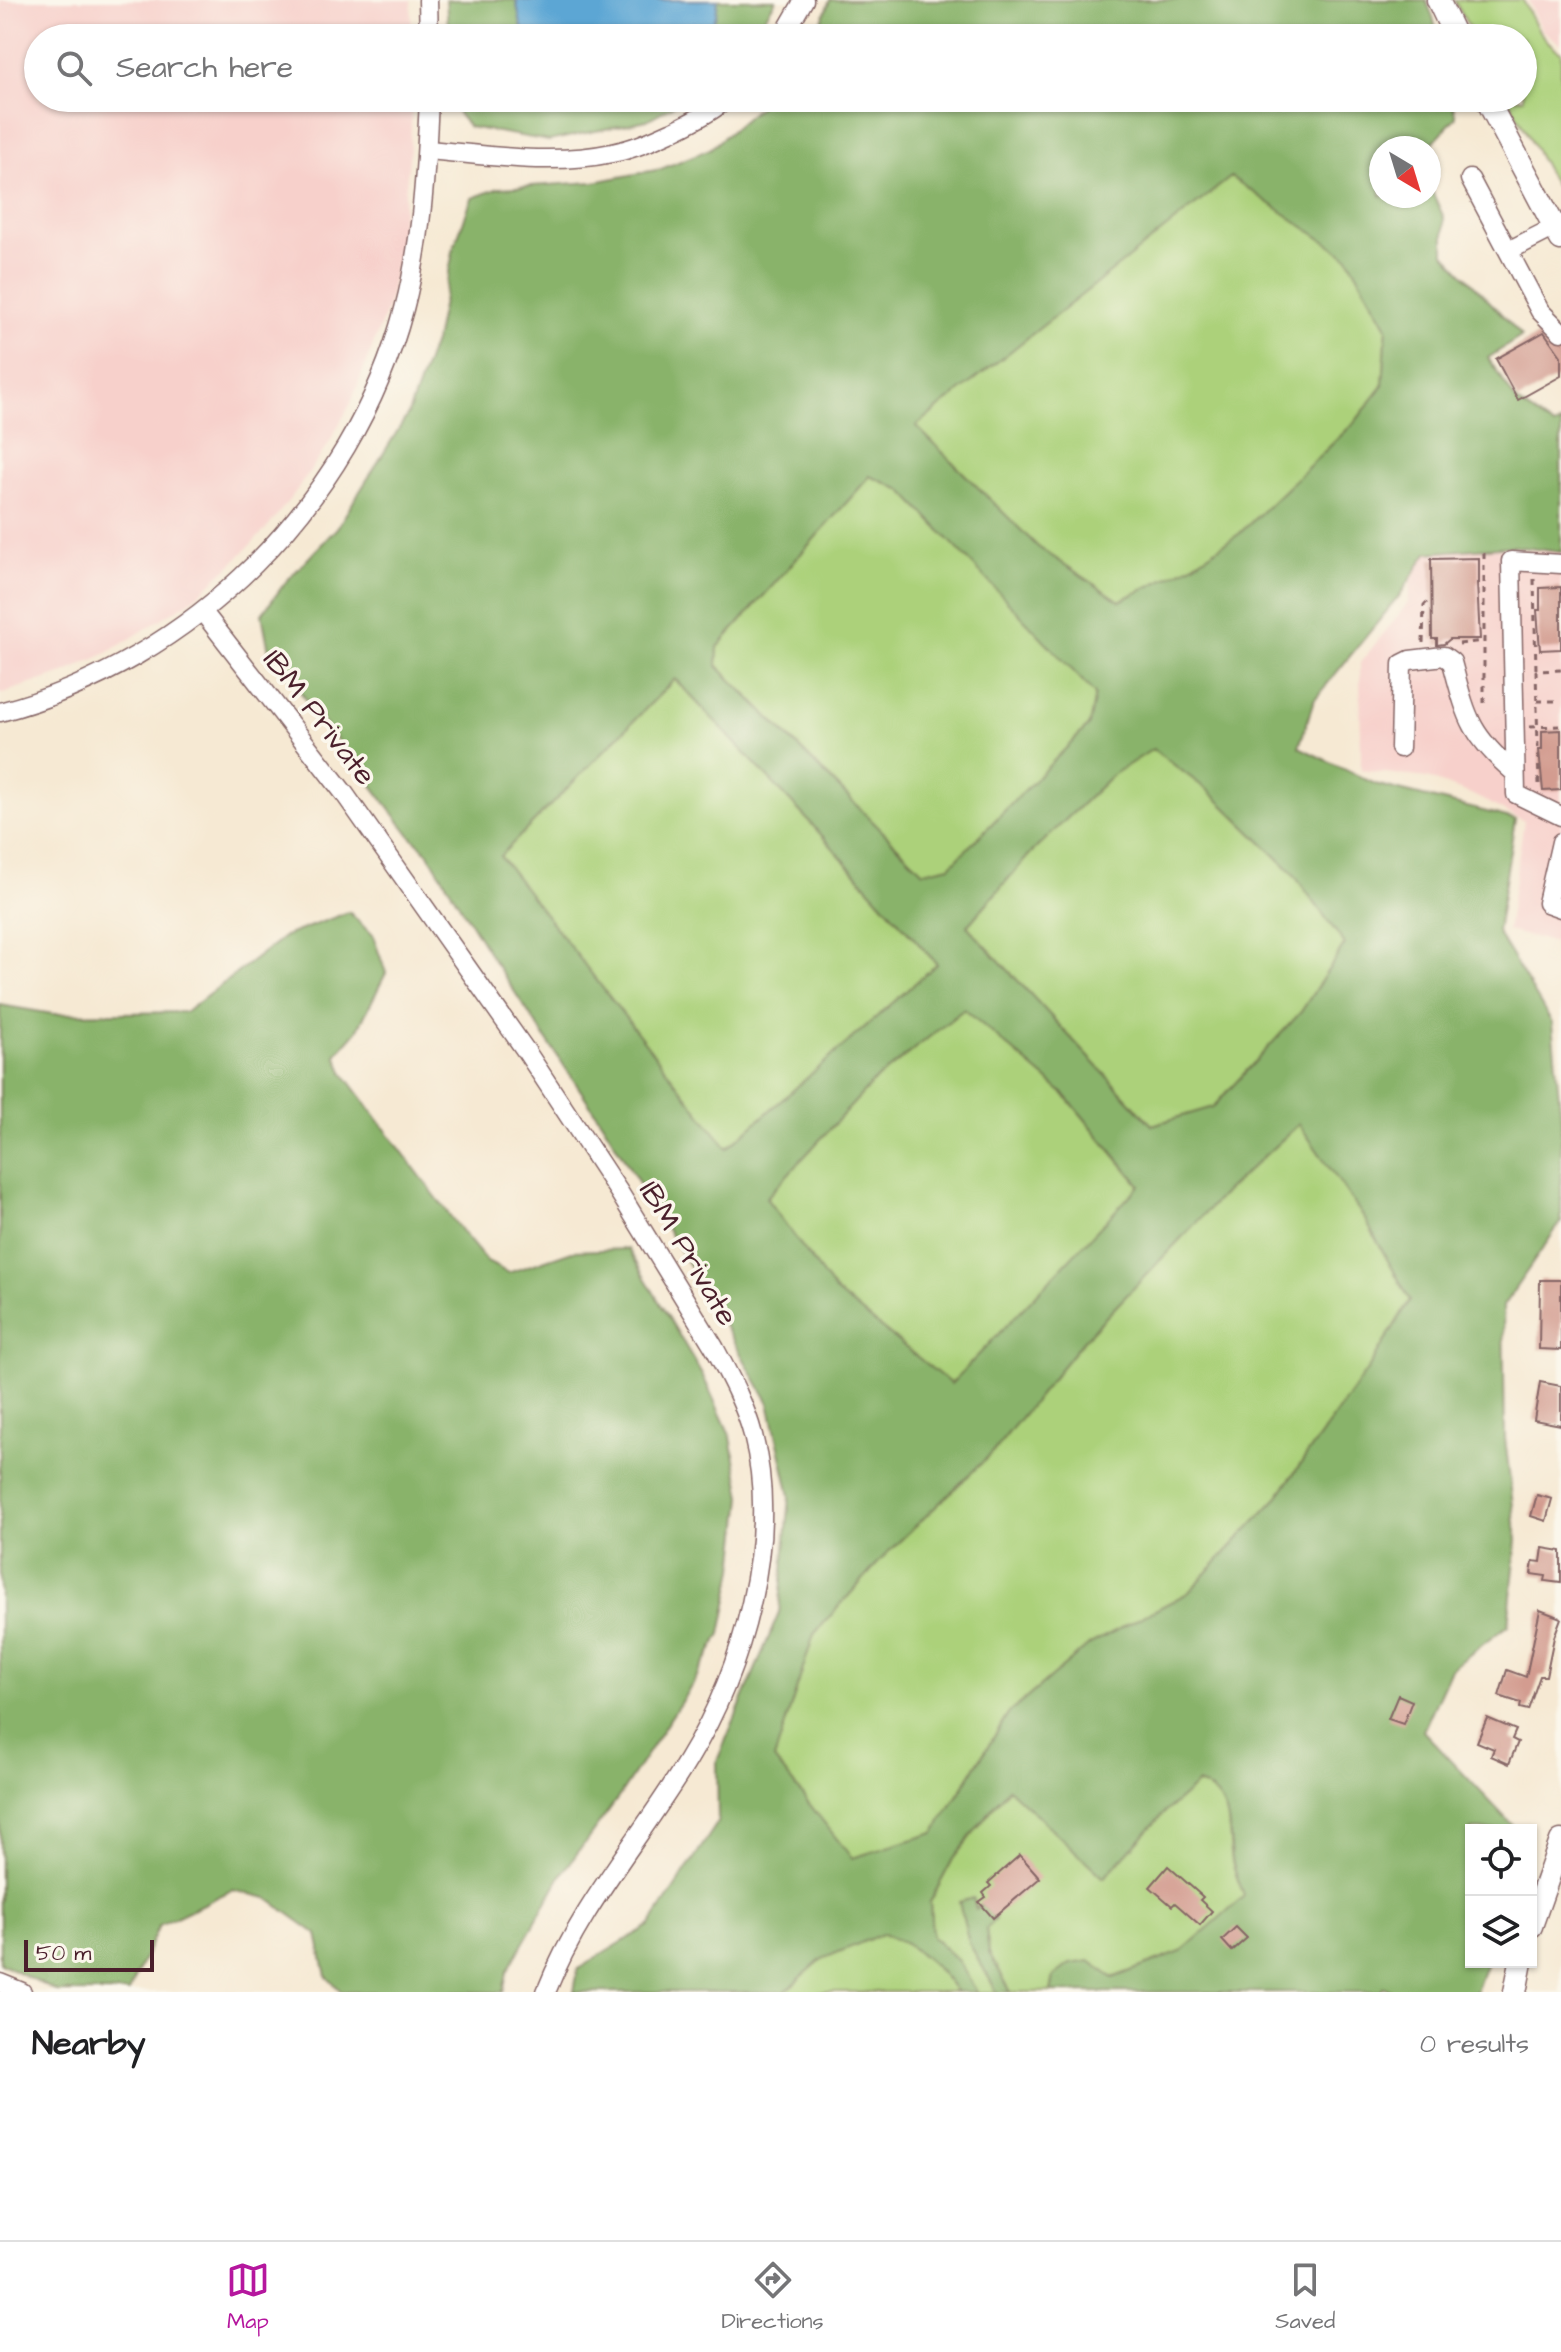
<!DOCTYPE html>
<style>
body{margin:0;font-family:"Architects Daughter",sans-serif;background:#f2f2f2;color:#202124}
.controls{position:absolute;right:24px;bottom:24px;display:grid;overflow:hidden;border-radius:0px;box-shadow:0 2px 6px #0004}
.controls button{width:72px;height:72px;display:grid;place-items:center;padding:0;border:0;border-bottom:2px solid #e0e0e0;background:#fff;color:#202124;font:40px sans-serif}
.compass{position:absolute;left:1369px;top:136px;width:72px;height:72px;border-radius:50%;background:#fff;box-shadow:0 2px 6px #0004;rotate:142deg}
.scale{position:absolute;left:24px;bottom:20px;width:130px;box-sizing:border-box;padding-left:8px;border:4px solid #4a1f2b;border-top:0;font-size:22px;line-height:28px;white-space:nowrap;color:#4a1f2b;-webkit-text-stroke:6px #fbf7ec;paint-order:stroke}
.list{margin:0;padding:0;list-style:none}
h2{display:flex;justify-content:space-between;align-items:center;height:104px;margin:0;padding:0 32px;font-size:34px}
h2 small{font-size:26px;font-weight:400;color:#757577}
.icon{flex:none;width:44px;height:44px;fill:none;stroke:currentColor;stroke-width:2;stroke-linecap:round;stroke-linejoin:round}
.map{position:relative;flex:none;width:1561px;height:1992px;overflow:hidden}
.search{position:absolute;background:#fff;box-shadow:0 2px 6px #0004;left:24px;right:24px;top:24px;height:88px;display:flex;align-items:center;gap:20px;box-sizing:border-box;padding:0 28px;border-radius:44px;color:#757577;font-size:30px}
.sheet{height:248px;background:#fff}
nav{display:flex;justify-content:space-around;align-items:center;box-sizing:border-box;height:112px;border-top:2px solid #e0e0e0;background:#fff;font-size:22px;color:#757577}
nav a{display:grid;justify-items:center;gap:4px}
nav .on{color:#b5179e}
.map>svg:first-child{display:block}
.built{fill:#f7d0cb}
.green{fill:#acd17a;stroke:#7b7852;stroke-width:2}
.forest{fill:#89b36a;stroke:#6a694a;stroke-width:2;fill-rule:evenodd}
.water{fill:#5ca6d4;stroke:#536280;stroke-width:2}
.building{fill:#d39c90}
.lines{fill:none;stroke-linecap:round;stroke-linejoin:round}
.minor-casing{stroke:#866666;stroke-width:21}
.major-casing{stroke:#866666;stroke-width:25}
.path{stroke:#866666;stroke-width:3;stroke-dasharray:6 6;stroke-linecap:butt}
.minor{stroke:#fff;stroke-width:18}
.major{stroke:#fff;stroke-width:22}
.labels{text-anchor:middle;stroke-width:7;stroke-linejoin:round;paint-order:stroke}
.street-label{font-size:30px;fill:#4a1f2b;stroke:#fbf7ec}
</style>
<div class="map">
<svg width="1561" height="1992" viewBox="0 0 1561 1992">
<rect width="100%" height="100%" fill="#fbf7ec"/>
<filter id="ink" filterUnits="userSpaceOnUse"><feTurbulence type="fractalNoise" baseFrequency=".0125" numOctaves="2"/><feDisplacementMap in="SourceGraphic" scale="16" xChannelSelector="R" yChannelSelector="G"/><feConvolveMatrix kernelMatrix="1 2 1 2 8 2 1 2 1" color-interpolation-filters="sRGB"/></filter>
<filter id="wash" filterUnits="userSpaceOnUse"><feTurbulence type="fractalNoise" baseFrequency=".006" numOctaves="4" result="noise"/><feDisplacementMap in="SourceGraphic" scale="32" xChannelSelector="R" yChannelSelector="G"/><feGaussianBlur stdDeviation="1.8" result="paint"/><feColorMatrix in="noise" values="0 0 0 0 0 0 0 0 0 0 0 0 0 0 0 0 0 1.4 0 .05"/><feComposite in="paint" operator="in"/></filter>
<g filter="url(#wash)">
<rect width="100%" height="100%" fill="#f6e9d3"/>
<g class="built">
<polygon points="0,0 411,0 412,38 38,38 38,98 412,98 410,149 398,257 388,306 351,403 326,448 296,491 267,528 230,566 193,599 109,652 64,673 0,694"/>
<polygon points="1528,0 1561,0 1561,44 1542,30"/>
<polygon points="1493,548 1561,553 1561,944 1507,931 1524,821 1471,794 1427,778 1361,770 1360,663 1408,603 1411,582 1425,553"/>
</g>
<g class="green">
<path d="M1454,0H1523C1535,24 1538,36 1561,52V192L1554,184L1508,98H1523V38H1475Z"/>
<polygon points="1231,176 1348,256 1387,327 1383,386 1355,422 1239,534 1191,566 1120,601 1038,547 916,426"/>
<polygon points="870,476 902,490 1096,694 1090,724 950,867 923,872 717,665 718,647"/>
<polygon points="675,679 808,820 937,964 727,1149 500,856"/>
<polygon points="1152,748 1210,792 1292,872 1345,944 1301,1012 1213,1108 1152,1125 967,926 1029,855 1111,776"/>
<polygon points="964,1009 1065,1095 1140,1186 951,1384 835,1291 766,1198 873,1082"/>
<polygon points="1299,1124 1365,1219 1410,1300 1370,1366 1275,1500 1188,1593 1090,1644 1009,1713 934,1833 852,1859 774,1759 814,1634 887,1553 992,1453 1082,1342 1226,1191"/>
<path d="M1197,1784C1239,1796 1225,1834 1233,1866C1236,1876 1241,1886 1245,1896L1181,1952L1112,1978L1090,1961L1054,1976L1051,1992H1011L989,1953L986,1929L973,1898L969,1943L997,1992H977L958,1961L932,1937L930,1902L953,1859L1009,1788L1162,1815Z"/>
<path d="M882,1933C915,1945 936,1964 956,1992H784L822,1959Z"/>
</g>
<g class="forest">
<polygon points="446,0 776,0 752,38 449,38"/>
<polygon points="830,0 1426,0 1433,17 1438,38 815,38"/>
<polygon points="454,98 686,98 647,120 549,141 469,127 455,110"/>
<path d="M769,98H1451L1456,117L1428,148H1381V196H1429V176L1430,187L1444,218V253L1522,336L1488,358L1517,402L1554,427L1561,423V552L1512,546L1427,553L1400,595L1314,700L1299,747L1375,784L1515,819L1497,932L1552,1023L1561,1118V1222L1503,1306L1505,1438L1517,1540L1508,1625L1451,1669L1423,1731L1517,1830H1471V1962H1487L1476,1992H1394L1384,1987L1379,1992H1051L1054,1976L1070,1964L1090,1961L1113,1978L1181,1952L1244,1896C1240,1884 1234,1872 1232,1859C1229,1829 1232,1794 1197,1784L1162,1815L1104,1878L1008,1788L953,1859L930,1902L932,1937L958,1961L977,1992H956C936,1964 915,1945 882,1934L822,1959L784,1992H574L578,1969L650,1925L718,1822L717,1761L779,1613L790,1496L769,1403L707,1295L603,1124L492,958L428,853L410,835L269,651L262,614L285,583L337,528L408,414L436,336L454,247L472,198L499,188L594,182L661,169L710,149ZM1231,177L1348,257L1387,327L1383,386L1355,422L1239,534L1191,566L1120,601L1038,547L916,426ZM870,476L902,490L1095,694L1089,725L950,866L923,872L717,666L718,647ZM675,679L808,820L937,964L727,1148L500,856ZM1153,749L1210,792L1292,872L1345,944L1301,1012L1213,1107L1152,1125L967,926L1029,855L1111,776ZM964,1009L1065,1095L1140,1185L951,1384L835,1291L766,1198L873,1082ZM1299,1124L1365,1219L1410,1300L1370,1366L1275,1500L1188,1593L1090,1644L1009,1713L934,1833L852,1858L774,1759L814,1634L887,1553L992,1453L1082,1342L1226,1191Z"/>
<polygon points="349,912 373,936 386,973 357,1031 336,1055 344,1074 463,1233 487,1262 508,1273 572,1251 628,1249 702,1374 731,1437 742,1497 734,1569 721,1634 692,1685 620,1795 562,1874 507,1972 503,1992 342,1992 326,1976 317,1934 267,1898 232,1890 159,1925 129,1992 57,1992 0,1963 0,1005 53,1014 186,1012 285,936"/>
<polygon points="973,1898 976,1909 982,1904 995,1919 986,1929 989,1953 1011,1992 997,1992 969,1943 959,1902"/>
</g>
<polygon class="water" points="516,0 718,0 716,15 707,38 528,38 521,25"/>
<g id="blocks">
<g class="building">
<polygon points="1544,332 1561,356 1561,376 1518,400 1496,359"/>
<polygon points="1479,558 1479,583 1477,583 1480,639 1450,639 1444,644 1437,645 1437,639 1432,639 1431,559"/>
<polygon points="1561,587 1561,649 1540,650 1537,610 1540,610 1540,588"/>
<polygon points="1561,730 1561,790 1543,791 1539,750 1542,750 1542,731"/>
<polygon points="1540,1280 1561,1280 1561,1350 1539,1349"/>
<polygon points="1540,1382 1561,1386 1561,1425 1534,1420"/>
<polygon points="1537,1495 1552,1499 1546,1521 1531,1516"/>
<polygon points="1543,1548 1561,1551 1561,1583 1545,1581 1546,1576 1531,1574 1533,1561 1541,1562"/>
<polygon points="1540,1610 1561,1618 1554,1637 1546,1676 1540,1676 1528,1710 1520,1708 1521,1703 1499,1696 1507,1670 1526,1677"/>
<polygon points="1398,1695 1412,1701 1403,1724 1388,1719"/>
<polygon points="1487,1718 1516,1730 1512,1739 1518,1742 1509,1764 1491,1756 1494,1749 1477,1742"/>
<polygon points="1020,1855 1040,1878 993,1918 979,1902 986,1897 983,1893 991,1886 988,1883"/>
<polygon points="1168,1866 1203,1897 1200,1900 1212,1911 1200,1925 1175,1903 1172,1906 1150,1887"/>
<polygon points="1236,1927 1247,1938 1232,1951 1222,1940"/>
</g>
</g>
</g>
<g filter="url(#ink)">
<use href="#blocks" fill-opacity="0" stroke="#866666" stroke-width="2"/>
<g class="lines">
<g class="minor-casing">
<g id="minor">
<polyline points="428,0 429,38"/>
<polyline points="782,38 804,0"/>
<path d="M427,150C487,155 551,166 612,153C634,149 655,139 675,130C694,121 713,111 728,98"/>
<polyline points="1470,179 1540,311 1561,332"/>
<polyline points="1510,250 1561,224"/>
<polyline points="1561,564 1511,561 1516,794 1561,816"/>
<path d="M203,612L344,793L526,1051L619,1192L714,1347C729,1375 745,1404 753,1435C780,1539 743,1670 688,1760C641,1838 580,1906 546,1992"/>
<path d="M0,712C192,662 353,502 404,309C422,241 426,169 429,98"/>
<path d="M1400,748L1402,664L1410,660L1444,656L1452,662C1467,718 1470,735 1515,773"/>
<polyline points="1561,842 1547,903 1561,908"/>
<polyline points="0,1983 22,1992"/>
</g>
</g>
<g class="major-casing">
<g id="major">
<polyline points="1438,0 1456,38"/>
<polyline points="1486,98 1561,239"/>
<polyline points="1531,1926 1561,1841"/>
<polyline points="1515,1992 1521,1962"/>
</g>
</g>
<g class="path">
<polyline points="1484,553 1484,705"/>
<polyline points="1534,579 1536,671"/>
<polyline points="1423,643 1424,605 1428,601"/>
<polyline points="1459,644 1483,641"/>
<polyline points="1537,701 1555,701"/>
<polyline points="1530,727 1561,726"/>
<polyline points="1539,784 1536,671 1561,670"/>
</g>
<use href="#minor" class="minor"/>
<use href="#major" class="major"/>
</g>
</g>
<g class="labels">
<g class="street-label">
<text transform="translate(320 717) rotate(52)" y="10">IBM Private</text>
<text transform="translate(689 1253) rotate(59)" y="10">IBM Private</text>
</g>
</g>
</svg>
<div class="controls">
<button><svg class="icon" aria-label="locate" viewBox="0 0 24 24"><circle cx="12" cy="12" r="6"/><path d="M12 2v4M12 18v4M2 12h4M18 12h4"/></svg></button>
<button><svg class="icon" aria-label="layers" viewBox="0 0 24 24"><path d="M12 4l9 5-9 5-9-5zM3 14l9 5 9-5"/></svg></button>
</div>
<svg class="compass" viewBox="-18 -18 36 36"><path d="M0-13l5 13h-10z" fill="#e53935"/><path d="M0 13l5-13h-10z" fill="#757577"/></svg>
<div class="scale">50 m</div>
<div class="search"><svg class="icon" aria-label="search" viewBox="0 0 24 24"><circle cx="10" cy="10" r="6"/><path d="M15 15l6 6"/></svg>Search here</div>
</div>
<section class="sheet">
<h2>Nearby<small>0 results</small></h2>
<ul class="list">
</ul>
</section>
<nav>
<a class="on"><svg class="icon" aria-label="map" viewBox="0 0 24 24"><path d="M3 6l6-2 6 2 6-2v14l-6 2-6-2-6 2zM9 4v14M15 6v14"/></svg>Map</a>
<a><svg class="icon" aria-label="directions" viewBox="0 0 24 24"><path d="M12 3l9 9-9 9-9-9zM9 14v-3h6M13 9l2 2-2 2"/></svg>Directions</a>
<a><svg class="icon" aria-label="saved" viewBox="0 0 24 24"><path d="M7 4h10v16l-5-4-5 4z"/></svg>Saved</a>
</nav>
